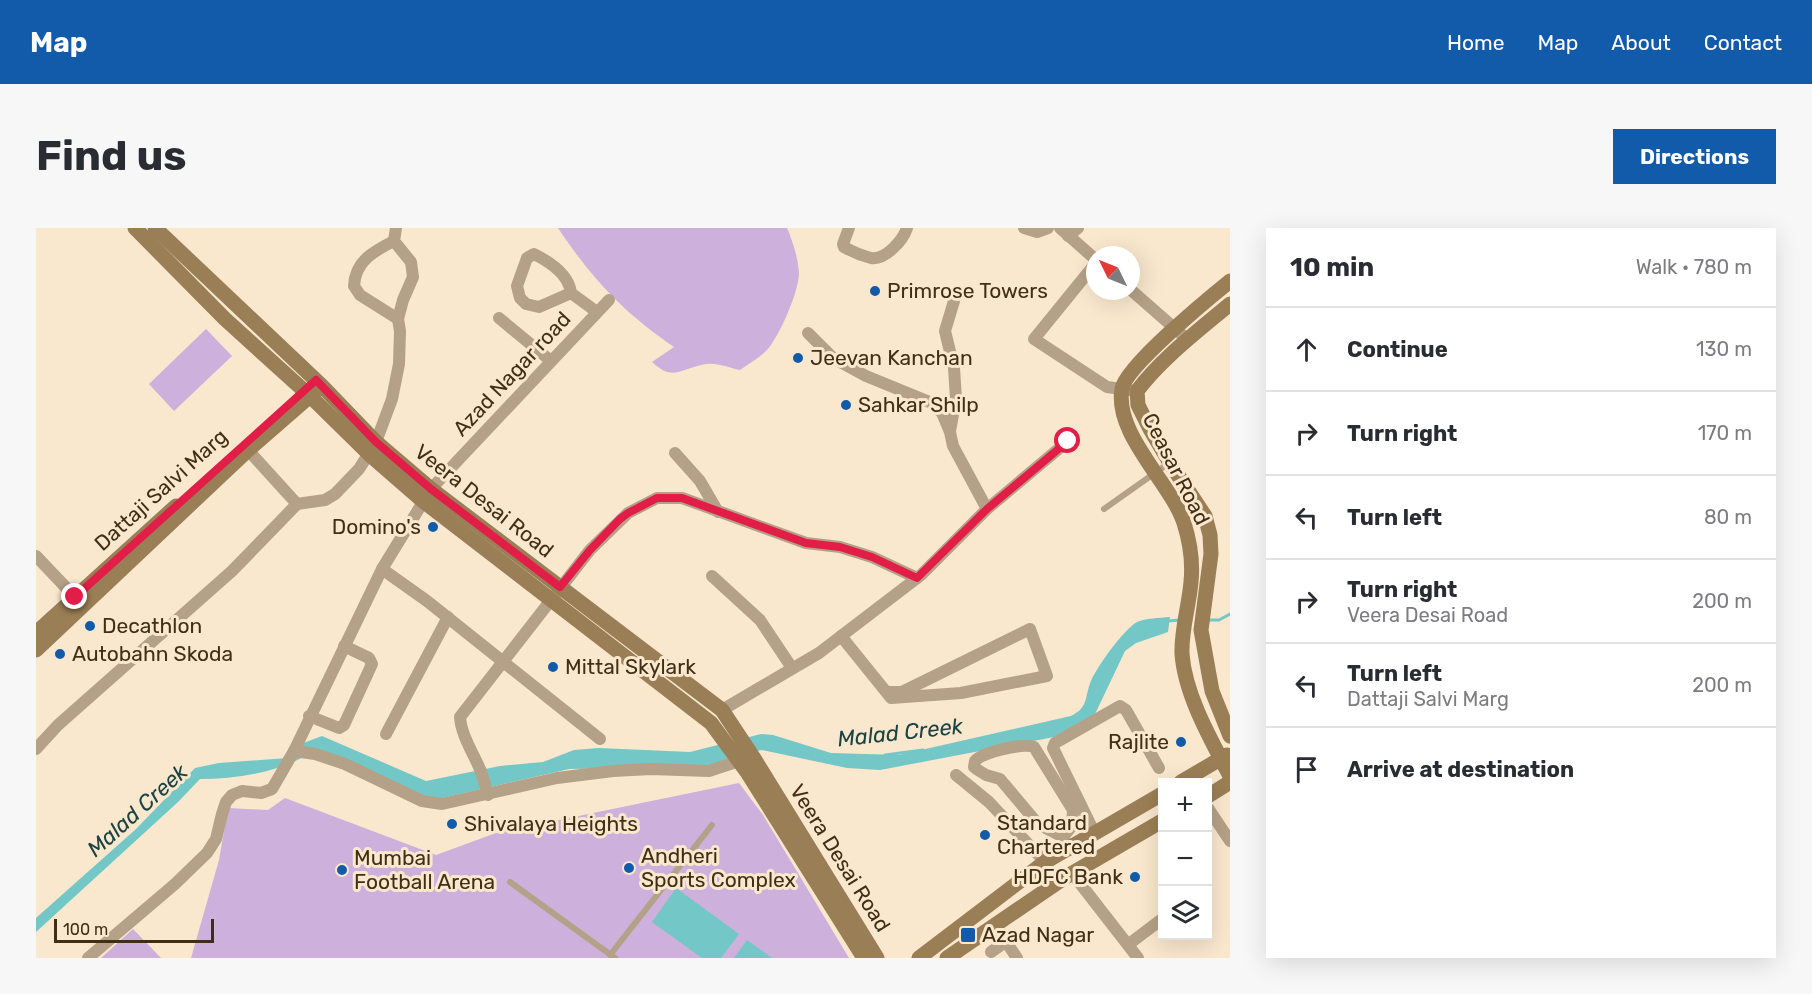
<!DOCTYPE html>
<meta charset="utf-8">
<style>
body{margin:0;font-family:Rubik,sans-serif;background:#f7f7f7;color:#2b2b33}
.controls{position:absolute;right:18px;bottom:18px;display:grid;overflow:hidden;border-radius:0px;box-shadow:0 6px 24px #0002}
.controls button{width:54px;height:54px;display:grid;place-items:center;padding:0;border:0;border-bottom:2px solid #e1e1e2;background:#fff;color:#2b2b33;font:30px sans-serif}
.compass{position:absolute;left:1050px;top:18px;width:54px;height:54px;border-radius:50%;background:#fff;box-shadow:0 6px 24px #0002;rotate:313deg}
.scale{position:absolute;left:18px;bottom:15px;width:160px;box-sizing:border-box;padding-left:6px;border:3px solid #412f15;border-top:0;font-size:16px;line-height:21px;white-space:nowrap;color:#412f15;-webkit-text-stroke:4px #f9e7ce;paint-order:stroke}
.stop{position:absolute;width:18px;height:18px;margin:-14px;border:4px solid #e11d48;border-radius:50%;background:#fff}
.stop.end{background:#e11d48;border-color:#fff;box-shadow:0 2px 6px #0008}
.list{margin:0;padding:0;list-style:none}
h2{display:flex;justify-content:space-between;align-items:center;height:78px;margin:0;padding:0 24px;font-size:26px}
h2 small{font-size:20px;font-weight:400;color:#7c7c81}
.list li{display:grid;grid-template-columns:39px 1fr auto;gap:18px;align-items:center;box-sizing:border-box;height:84px;padding:0 24px;border-top:2px solid #e1e1e2}
.list b{display:block;font-size:22px;white-space:nowrap}
.list p{margin:0;font-size:20px;white-space:nowrap;color:#7c7c81}
.list em{font-size:20px;font-style:normal;color:#7c7c81}
.icon{flex:none;width:33px;height:33px;fill:none;stroke:currentColor;stroke-width:2;stroke-linecap:round;stroke-linejoin:round}
.map{position:relative;flex:none;width:1194px;height:730px;overflow:hidden;border-radius:0px}
header{display:flex;align-items:center;gap:36px;box-sizing:border-box;height:84px;padding:0 30px;background:#125baa;color:#fff}
header strong{font-size:28px}
nav{display:flex;gap:33px;margin-inline-start:auto;font-size:21px}
.intro{display:flex;align-items:center;justify-content:space-between;box-sizing:border-box;height:144px;padding:0 36px}
h1{margin:0;font-size:42px}
.button{padding:15px 27px;border-radius:0px;background:#125baa;color:#fff;font-size:21px;font-weight:700}
main{display:flex;gap:36px;padding:0 36px}
aside{flex:1;background:#fff;border-radius:0px;box-shadow:0 6px 24px #0002}
.map>svg:first-child{display:block}
.green{fill:#cdb0db}
.water{fill:#73c7c6}
.lines{fill:none;stroke-linecap:round;stroke-linejoin:round}
.stream{stroke:#73c7c6;stroke-width:3}
.lane{stroke:#b5a187;stroke-width:6}
.street{stroke:#b5a187;stroke-width:12}
.secondary{stroke:#9a7e56;stroke-width:15}
.route{stroke:#e11d48;stroke-width:8}
.poi-dot{fill:#125baa;stroke:#f9e7ce;stroke-width:2}
.labels{text-anchor:middle;stroke-width:6;stroke-linejoin:round;paint-order:stroke}
.poi-label{font-size:21px;fill:#412f15;stroke:#f9e7ce;text-anchor:start}
.street-label{font-size:21px;fill:#412f15;stroke:#f9e7ce}
.water-label{font-size:22px;font-style:italic;fill:#1b4342;stroke:#f9e7ce}
</style>
<header>
<strong>Map</strong>
<nav><a>Home</a><a>Map</a><a>About</a><a>Contact</a></nav>
</header>
<div class="intro"><h1>Find us</h1><a class="button">Directions</a></div>
<main>
<div class="map">
<svg width="1194" height="730" viewBox="0 0 1194 730">
<rect width="100%" height="100%" fill="#f9e7ce"/>
<g class="green">
<path d="M522,0H751C757,14 762,30 763,45C763,63 743,110 730,123C723,130 712,136 704,142C691,139 678,133 665,137C642,142 637,153 616,134L638,119C586,83 557,52 522,0Z"/>
<polygon points="170,101 196,128 138,183 113,156"/>
<polygon points="703,555 727,587 813,730 155,730 183,632 192,580 232,582 249,570 400,627 460,605"/>
<polygon points="97,701 125,730 65,730"/>
</g>
<g class="water">
<path d="M1134,389L1132,404L1100,415L1089,423L1060,484L1052,498L1034,506L844,542L811,540L726,522L709,525L676,539L533,541L407,570H390L279,522C246,544 203,551 164,551L142,574L0,704V690L100,601L159,540L183,535L252,530L262,517L286,508L390,553L464,538L507,534L538,522L563,520L654,524L725,506L737,507L795,525L863,527L1035,488C1053,479 1048,470 1055,453C1061,439 1087,402 1101,394C1110,390 1123,390 1134,389Z"/>
<polygon points="640,660 703,706 685,730 666,730 616,694"/>
<polygon points="711,712 736,730 698,730"/>
</g>
<g class="lines">
<g class="stream">
<polyline points="1170,392 1183,392 1194,386"/>
<polyline points="1131,393 1145,392"/>
<polyline points="849,527 887,522"/>
</g>
<g class="lane">
<polyline points="1068,281 1133,235"/>
<polyline points="474,654 579,730"/>
<polyline points="574,727 676,597"/>
</g>
<g class="street">
<path d="M813,0L807,16L808,19C815,23 827,28 835,30C850,32 867,12 871,0"/>
<polyline points="988,0 1001,4 1012,0"/>
<polyline points="1024,0 1059,31"/>
<polyline points="1032,8 1042,0"/>
<path d="M358,13C338,23 319,33 318,58L324,67L362,91"/>
<polyline points="1059,36 998,111 1071,159 1094,162"/>
<polyline points="1095,62 1152,112"/>
<path d="M535,65C533,47 514,34 498,26L491,30L481,58L484,70L490,76L503,79L535,65L561,84"/>
<polyline points="463,90 515,133"/>
<polyline points="772,105 797,130 830,148 896,175 906,185 914,204 917,218 951,281"/>
<polyline points="914,203 920,171 918,140 909,103 918,73"/>
<polyline points="639,225 664,253 682,284"/>
<polyline points="261,276 289,272 299,266 323,241 340,214 356,171 363,136 364,103 362,91 367,72 377,49 375,34 358,13 360,0"/>
<polyline points="0,328 39,369"/>
<polyline points="346,341 391,373 564,511"/>
<polyline points="676,348 724,392 756,440"/>
<polyline points="805,408 855,470 925,465 1011,448 994,401 866,464 851,464"/>
<polyline points="686,482 783,425 885,347 951,281 1032,213"/>
<polyline points="273,488 303,500 308,497 336,436 333,430 308,418"/>
<polyline points="350,506 412,389"/>
<polyline points="0,521 22,497 196,343 261,276 212,222"/>
<polyline points="258,523 279,526 309,536 386,573 406,576 521,550 577,543 615,541 673,543 703,533"/>
<polyline points="920,547 953,574 1009,634"/>
<path d="M452,567C449,558 447,547 443,539C436,523 425,506 424,489L554,322L592,285L621,270H646L770,315L804,319L836,329L881,350"/>
<polyline points="1172,580 1194,613"/>
<polyline points="1059,606 1017,520 1019,515 1084,478 1090,482 1123,540"/>
<path d="M1027,609L1036,598L1037,582L998,519C986,515 947,524 939,533L938,539L942,542L950,547L964,551L1002,596L1027,609L1033,622"/>
<polyline points="1036,645 1102,730"/>
<polyline points="959,697 981,730"/>
<polyline points="1093,716 1126,691"/>
<polyline points="955,724 969,714"/>
<polyline points="52,730 139,656 171,625 180,611 186,586 190,574 196,567 206,563 225,565 236,561 258,523 346,341 395,261 573,72"/>
</g>
<g class="secondary">
<polyline points="99,0 189,91 274,168 333,226 387,273 675,495 711,544 828,730"/>
<polyline points="119,0 286,158 340,214 395,261 686,482 719,532 841,730"/>
<path d="M1194,53C1173,70 1089,139 1086,161C1078,206 1135,255 1148,295C1154,314 1157,334 1155,354C1153,378 1145,402 1146,426C1149,467 1175,512 1194,548"/>
<path d="M1194,76C1162,103 1126,130 1101,163L1102,177L1114,201L1134,235L1169,288L1174,307L1175,326L1165,402L1176,463L1194,508"/>
<polyline points="0,405 140,278"/>
<polyline points="0,422 212,222 282,161"/>
<polyline points="1145,554 1191,527"/>
<polyline points="1172,568 1194,554"/>
<polyline points="883,730 1009,634 1126,566"/>
<polyline points="911,730 1028,650 1126,593"/>
</g>
</g>
<g class="lines">
<polyline class="route" points="39,369 280,152 340,214 395,261 524,359 554,322 584,291 592,285 621,270 646,270 770,315 804,319 836,329 881,350 951,281 1032,213"/>
</g>
<g class="poi-dot">
<circle cx="839" cy="63" r="6"/>
<circle cx="762" cy="130" r="6"/>
<circle cx="810" cy="177" r="6"/>
<circle cx="397" cy="299" r="6"/>
<circle cx="54" cy="398" r="6"/>
<circle cx="24" cy="426" r="6"/>
<circle cx="517" cy="439" r="6"/>
<circle cx="1145" cy="514" r="6"/>
<circle cx="416" cy="596" r="6"/>
<circle cx="949" cy="607" r="6"/>
<circle cx="593" cy="640" r="6"/>
<circle cx="306" cy="642" r="6"/>
<circle cx="1099" cy="649" r="6"/>
<rect x="924" y="699" width="16" height="16" rx="3"/>
</g>
<g class="labels">
<g class="poi-label">
<text x="851" y="70">Primrose Towers</text>
<text x="774" y="137">Jeevan Kanchan</text>
<text x="822" y="184">Sahkar Shilp</text>
<text x="385" y="306" text-anchor="end">Domino's</text>
<text x="66" y="405">Decathlon</text>
<text x="36" y="433">Autobahn Skoda</text>
<text x="529" y="446">Mittal Skylark</text>
<text x="1133" y="521" text-anchor="end">Rajlite</text>
<text x="961" y="602">Standard<tspan x="961" dy="24">Chartered</tspan></text>
<text x="428" y="603">Shivalaya Heights</text>
<text x="605" y="635">Andheri<tspan x="605" dy="24">Sports Complex</tspan></text>
<text x="318" y="637">Mumbai<tspan x="318" dy="24">Football Arena</tspan></text>
<text x="1087" y="656" text-anchor="end">HDFC Bank</text>
<text x="946" y="714">Azad Nagar</text>
</g>
<g class="street-label">
<text transform="translate(476 146) rotate(-47)" y="7">Azad Nagar road</text>
<text transform="translate(1140 241) rotate(63)" y="7">Ceasar Road</text>
<text transform="translate(125 262) rotate(-42)" y="7">Dattaji Salvi Marg</text>
<text transform="translate(448 273) rotate(38)" y="7">Veera Desai Road</text>
<text transform="translate(804 630) rotate(58)" y="7">Veera Desai Road</text>
</g>
<g class="water-label">
<text transform="translate(864 504) rotate(-6)" y="8">Malad Creek</text>
<text transform="translate(101 582) rotate(-42)" y="8">Malad Creek</text>
</g>
</g>
</svg>
<div class="controls">
<button>+</button>
<button>−</button>
<button><svg class="icon" aria-label="layers" viewBox="0 0 24 24"><path d="M12 4l9 5-9 5-9-5zM3 14l9 5 9-5"/></svg></button>
</div>
<svg class="compass" viewBox="-18 -18 36 36"><path d="M0-13l5 13h-10z" fill="#e53935"/><path d="M0 13l5-13h-10z" fill="#7c7c81"/></svg>
<div class="scale">100 m</div>
<div class="stop" style="left:1032px;top:213px"></div>
<div class="stop end" style="left:39px;top:369px"></div>
</div>
<aside>
<h2>10 min<small>Walk · 780 m</small></h2>
<ul class="list">
<li><svg class="icon" aria-label="ahead" viewBox="0 0 24 24"><path d="M12 20V5M6 11l6-6 6 6"/></svg><div><b>Continue</b></div><em>130 m</em></li>
<li><svg class="icon" aria-label="right" viewBox="0 0 24 24"><path d="M7 20v-9h11M14 6l5 5-5 5"/></svg><div><b>Turn right</b></div><em>170 m</em></li>
<li><svg class="icon" aria-label="left" viewBox="0 0 24 24"><path d="M17 20v-9H6M10 6l-5 5 5 5"/></svg><div><b>Turn left</b></div><em>80 m</em></li>
<li><svg class="icon" aria-label="right" viewBox="0 0 24 24"><path d="M7 20v-9h11M14 6l5 5-5 5"/></svg><div><b>Turn right</b><p>Veera Desai Road</p></div><em>200 m</em></li>
<li><svg class="icon" aria-label="left" viewBox="0 0 24 24"><path d="M17 20v-9H6M10 6l-5 5 5 5"/></svg><div><b>Turn left</b><p>Dattaji Salvi Marg</p></div><em>200 m</em></li>
<li><svg class="icon" aria-label="arrive" viewBox="0 0 24 24"><path d="M6 21V4h12l-3 4 3 4H6"/></svg><div><b>Arrive at destination</b></div></li>
</ul>
</aside>
</main>
